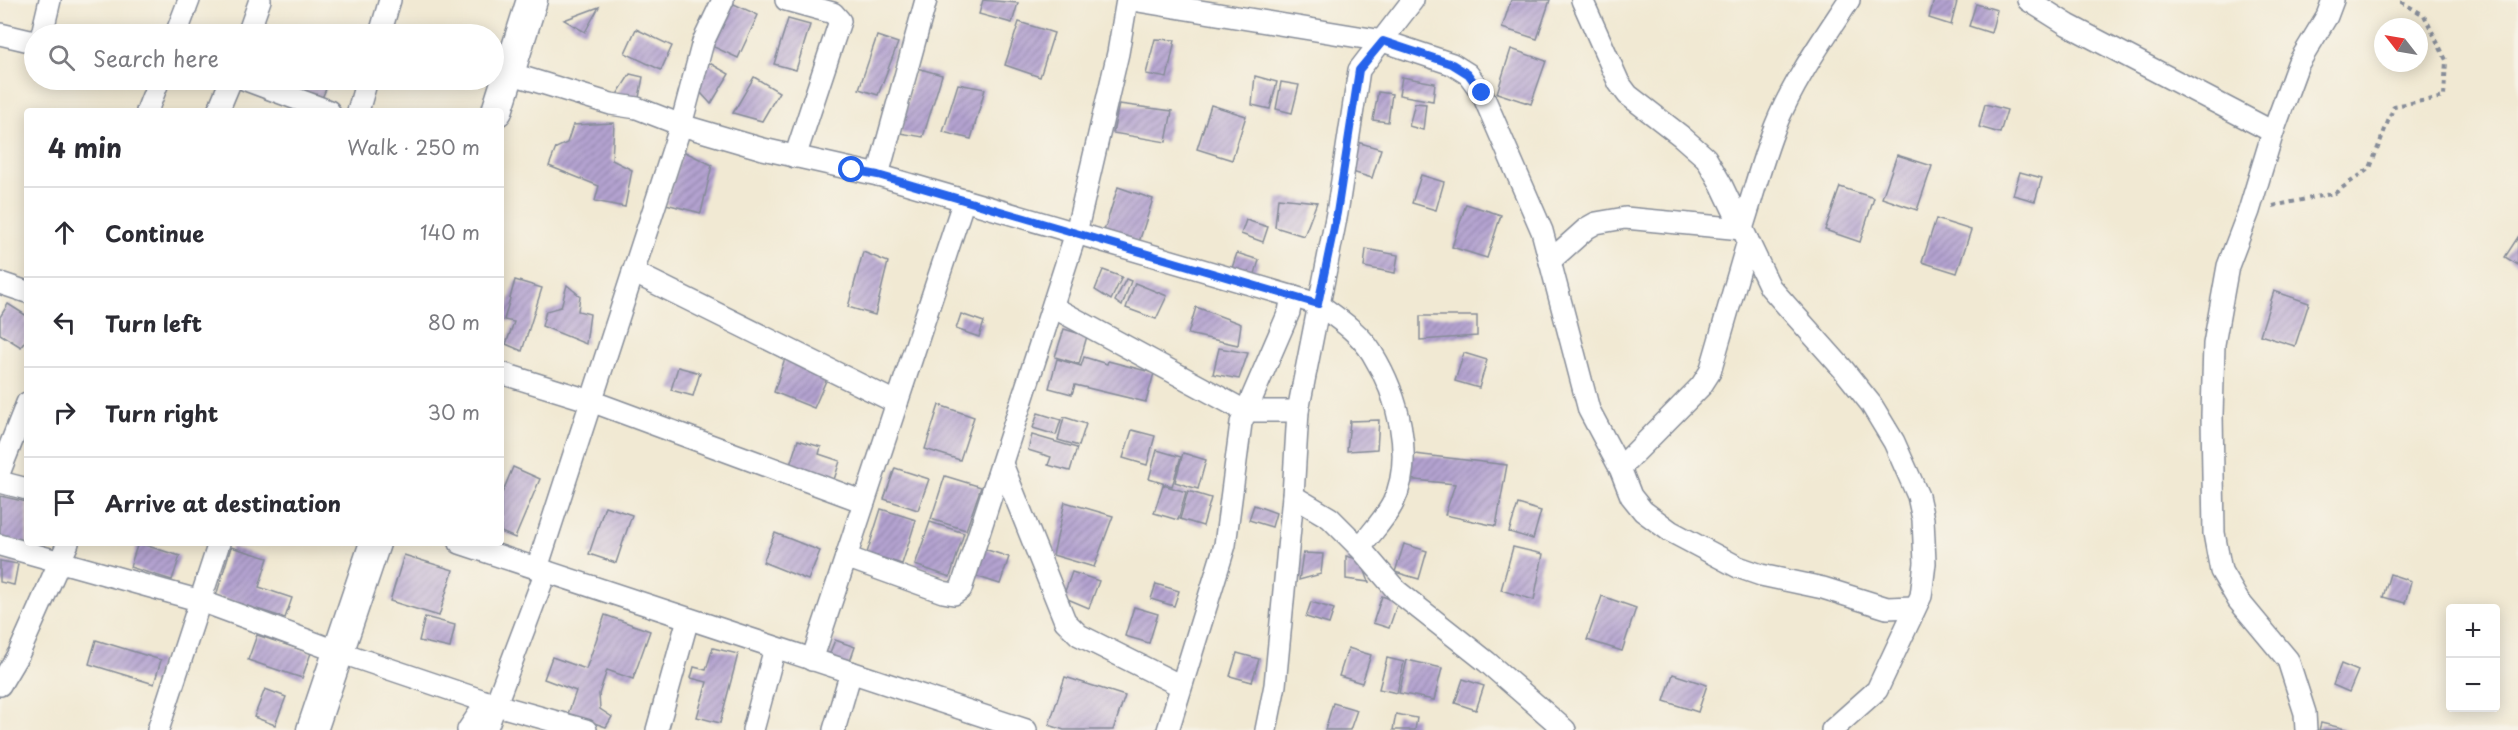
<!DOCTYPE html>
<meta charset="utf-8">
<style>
body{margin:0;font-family:"Playpen Sans",sans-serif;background:#f2f2f3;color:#2b2b33}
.controls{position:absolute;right:18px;bottom:18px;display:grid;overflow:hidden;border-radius:6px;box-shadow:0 3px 15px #0003}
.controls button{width:54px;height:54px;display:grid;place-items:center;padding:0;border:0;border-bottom:2px solid #e1e1e2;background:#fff;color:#2b2b33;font:30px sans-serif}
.compass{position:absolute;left:2374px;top:18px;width:54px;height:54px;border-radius:50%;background:#fff;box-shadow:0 3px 15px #0003;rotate:301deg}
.stop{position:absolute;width:18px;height:18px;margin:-14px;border:4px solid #2563eb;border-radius:50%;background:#fff}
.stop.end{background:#2563eb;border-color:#fff;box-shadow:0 2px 6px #0008}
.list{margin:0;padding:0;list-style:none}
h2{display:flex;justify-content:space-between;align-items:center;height:78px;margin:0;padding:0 24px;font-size:26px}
h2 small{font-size:20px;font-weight:400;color:#7c7c81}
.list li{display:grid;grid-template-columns:39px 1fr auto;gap:18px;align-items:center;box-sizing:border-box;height:90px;padding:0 24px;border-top:2px solid #e1e1e2}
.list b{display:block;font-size:22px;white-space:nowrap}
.list em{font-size:20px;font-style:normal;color:#7c7c81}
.icon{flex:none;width:33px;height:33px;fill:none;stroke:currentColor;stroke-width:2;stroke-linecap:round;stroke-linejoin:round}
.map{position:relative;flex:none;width:2518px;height:730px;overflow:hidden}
.search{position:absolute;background:#fff;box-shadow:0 3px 15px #0003;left:24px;top:24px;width:480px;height:66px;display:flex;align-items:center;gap:15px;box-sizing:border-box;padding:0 21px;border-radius:33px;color:#7c7c81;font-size:22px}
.panel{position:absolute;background:#fff;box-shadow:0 3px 15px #0003;left:24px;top:108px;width:480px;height:438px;border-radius:6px}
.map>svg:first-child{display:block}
.building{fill:url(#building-hatch)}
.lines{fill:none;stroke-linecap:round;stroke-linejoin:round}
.street-casing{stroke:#868c98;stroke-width:24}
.secondary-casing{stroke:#868c98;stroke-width:33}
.path{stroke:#868c98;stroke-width:4;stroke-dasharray:4.5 4.5;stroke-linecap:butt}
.street{stroke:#fff;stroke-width:21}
.secondary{stroke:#fff;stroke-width:30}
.route{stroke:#2563eb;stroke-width:8}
</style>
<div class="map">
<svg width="2518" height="730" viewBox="0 0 2518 730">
<defs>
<pattern id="building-hatch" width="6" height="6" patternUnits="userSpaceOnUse" patternTransform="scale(1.5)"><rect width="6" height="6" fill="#b4a3d0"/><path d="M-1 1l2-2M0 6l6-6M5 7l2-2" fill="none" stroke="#9285ac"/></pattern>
</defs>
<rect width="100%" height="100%" fill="#f7f3e8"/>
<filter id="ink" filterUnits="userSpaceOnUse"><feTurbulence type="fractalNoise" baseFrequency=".0167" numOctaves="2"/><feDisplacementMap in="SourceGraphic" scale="12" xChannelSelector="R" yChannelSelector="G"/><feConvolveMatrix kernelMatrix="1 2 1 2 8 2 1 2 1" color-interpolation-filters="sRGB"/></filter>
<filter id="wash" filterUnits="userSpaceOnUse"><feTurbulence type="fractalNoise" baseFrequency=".008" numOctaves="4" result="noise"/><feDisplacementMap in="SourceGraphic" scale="24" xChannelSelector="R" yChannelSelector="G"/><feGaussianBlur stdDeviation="1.35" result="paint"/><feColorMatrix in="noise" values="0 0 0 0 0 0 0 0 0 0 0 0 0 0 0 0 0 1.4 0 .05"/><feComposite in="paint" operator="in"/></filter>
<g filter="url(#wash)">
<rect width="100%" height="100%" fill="#f1e9d3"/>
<g id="blocks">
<g class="building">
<polygon points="725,0 758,15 738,58 703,42"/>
<polygon points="983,0 1018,3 1012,23 979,14"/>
<polygon points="1511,0 1550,0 1537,39 1502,28"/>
<polygon points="1934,0 1957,2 1951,25 1929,18"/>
<polygon points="1976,4 1997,10 1991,33 1969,26"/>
<polygon points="599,7 585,32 564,20"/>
<polygon points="788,19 810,25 796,70 774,64"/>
<polygon points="1019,22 1054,33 1040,77 1005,65"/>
<polygon points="636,29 672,46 661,70 625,53"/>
<polygon points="877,36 898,43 878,95 859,89"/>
<polygon points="1155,39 1175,40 1167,78 1146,74"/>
<polygon points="1511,49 1546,61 1531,104 1497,93"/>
<polygon points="699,57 729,74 711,104 692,83"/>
<polygon points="917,68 942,75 923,137 900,133"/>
<polygon points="630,74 643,77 637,108 611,104"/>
<polygon points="1255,76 1277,82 1270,109 1252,105"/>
<polygon points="754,77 779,92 762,121 733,113"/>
<polygon points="1402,77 1435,83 1433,101 1399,95"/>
<polygon points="284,80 330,80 322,98 283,84"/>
<polygon points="1281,82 1299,85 1292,113 1276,109"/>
<polygon points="958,84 985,89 971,139 943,132"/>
<polygon points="1378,92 1392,94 1388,122 1373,120"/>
<polygon points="1415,103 1426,104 1423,130 1409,126"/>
<polygon points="1119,104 1172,111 1166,142 1113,133"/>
<polygon points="1985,104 2007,110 2000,133 1979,127"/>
<polygon points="1211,105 1246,116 1232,160 1197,149"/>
<polygon points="614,123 612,160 632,170 625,207 595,201 599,186 549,166 556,148 567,143 573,125"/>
<polygon points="1357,142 1381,149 1372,178 1349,171"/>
<polygon points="683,151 712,165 701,213 666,204"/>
<polygon points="1897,155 1932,166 1917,210 1882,198"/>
<polygon points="2020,172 2042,178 2035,201 2013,195"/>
<polygon points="1421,175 1444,182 1436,210 1412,203"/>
<polygon points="1118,187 1153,199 1139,242 1104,231"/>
<polygon points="1840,187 1874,198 1860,242 1825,230"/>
<polygon points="1278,198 1317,202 1304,236 1275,227"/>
<polygon points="1466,204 1501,215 1487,258 1452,247"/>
<polygon points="1936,219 1971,230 1957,273 1922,262"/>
<polygon points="1246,220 1268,227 1263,242 1241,234"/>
<polygon points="2518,237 2518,265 2505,257"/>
<polygon points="1366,249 1398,255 1395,273 1364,267"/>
<polygon points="863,252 888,262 875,315 848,307"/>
<polygon points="1237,253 1259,260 1255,274 1232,268"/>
<polygon points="1103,270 1122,277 1111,300 1095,290"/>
<polygon points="1126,279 1131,281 1122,306 1115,301"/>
<polygon points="515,280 542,288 522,351 506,344 514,322 504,320"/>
<polygon points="1135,283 1167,296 1156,319 1126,308"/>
<polygon points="567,285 580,296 578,311 590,314 586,344 542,326 546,311 561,307"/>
<polygon points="2274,291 2309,303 2295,346 2260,335"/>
<polygon points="8,304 27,316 27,338 21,347 0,334 0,317"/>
<polygon points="1196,307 1241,324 1238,345 1188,334"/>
<polygon points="961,314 984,322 979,337 956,329"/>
<polygon points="1420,316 1477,316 1477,336 1420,340"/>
<polygon points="1064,329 1087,336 1079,364 1055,357"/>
<polygon points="1219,348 1248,353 1239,379 1213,374"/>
<polygon points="1464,353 1487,360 1479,388 1455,381"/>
<polygon points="1084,357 1107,364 1108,361 1154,373 1146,402 1075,385 1072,394 1049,388 1057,359 1081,366"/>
<polygon points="785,358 828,376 814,408 774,392"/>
<polygon points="678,367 700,373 693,396 671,390"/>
<polygon points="939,405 974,417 960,460 925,449"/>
<polygon points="1038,413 1061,420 1056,435 1033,428"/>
<polygon points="1064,417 1086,424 1079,446 1058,440"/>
<polygon points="1379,420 1377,449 1347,451 1350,421"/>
<polygon points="1132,430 1155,436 1147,465 1123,458"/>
<polygon points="1032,435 1077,448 1070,471 1048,465 1051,457 1028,450"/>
<polygon points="798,440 821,447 819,454 840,461 833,483 789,468"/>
<polygon points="1157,450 1181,457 1172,486 1149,479"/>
<polygon points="1183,453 1206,460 1198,489 1175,482"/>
<polygon points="1406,453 1507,465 1496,526 1445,515 1455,484 1406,479"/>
<polygon points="513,467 540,479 515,538 501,532 501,496"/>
<polygon points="895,468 929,479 918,510 884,499"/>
<polygon points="945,476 981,487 966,530 931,519"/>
<polygon points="1163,485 1186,492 1178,520 1154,513"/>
<polygon points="1188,491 1211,498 1203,526 1180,519"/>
<polygon points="0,496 27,502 27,544 0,538"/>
<polygon points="1065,502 1113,516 1094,567 1053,555"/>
<polygon points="1518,504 1541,511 1533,539 1509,532"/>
<polygon points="1254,505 1276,513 1272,527 1249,520"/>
<polygon points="605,506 632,515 616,563 589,554"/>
<polygon points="881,509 916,520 902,564 867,553"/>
<polygon points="930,522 964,533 950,577 915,565"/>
<polygon points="775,533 820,551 808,580 763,562"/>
<polygon points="138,543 180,556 172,580 130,567"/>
<polygon points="969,544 1009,557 1000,584 960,571"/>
<polygon points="1404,544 1427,551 1419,579 1395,572"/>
<polygon points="231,547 268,558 259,587 292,598 285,618 216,596"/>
<polygon points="1513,547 1543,554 1534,600 1501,590"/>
<polygon points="1303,553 1323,554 1321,574 1299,580"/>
<polygon points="404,555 453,570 439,616 390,601"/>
<polygon points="1346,556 1361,560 1369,582 1346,579"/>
<polygon points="0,561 18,564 14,585 0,582"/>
<polygon points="1072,572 1099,581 1089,608 1063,597"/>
<polygon points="2390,574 2411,581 2405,603 2383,597"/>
<polygon points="1156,584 1179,591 1174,606 1151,599"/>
<polygon points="1382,596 1398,602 1389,628 1373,623"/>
<polygon points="1602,596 1636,608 1622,651 1587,640"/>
<polygon points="1311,602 1334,609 1329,624 1306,617"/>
<polygon points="1134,607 1158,614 1149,643 1125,636"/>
<polygon points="605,615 650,631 633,679 607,670 599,694 600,709 612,717 606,727 568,714 576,691 544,679 552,657 586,669"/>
<polygon points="425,617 455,625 450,648 419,641"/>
<polygon points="257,635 311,653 302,678 248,660"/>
<polygon points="96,640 161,660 154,684 89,664"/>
<polygon points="835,640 855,647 848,667 827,660"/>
<polygon points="713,648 738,654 720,723 697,717 707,682 691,678 694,667 706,670"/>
<polygon points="1348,648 1371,655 1362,683 1339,676"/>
<polygon points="1237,653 1259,659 1252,682 1230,676"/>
<polygon points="1387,658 1404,662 1397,693 1379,689"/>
<polygon points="1407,660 1442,668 1434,700 1399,693"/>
<polygon points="2341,664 2358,671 2349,692 2333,685"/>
<polygon points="1673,674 1707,685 1698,712 1664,701"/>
<polygon points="1065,677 1125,696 1113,730 1064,730 1049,725"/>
<polygon points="1463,679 1484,686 1476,710 1455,703"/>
<polygon points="265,689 286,697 275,725 254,717"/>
<polygon points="1333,703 1357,710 1350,730 1325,730"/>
<polygon points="1396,714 1417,718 1415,730 1393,730"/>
<polygon points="2321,723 2346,729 2346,730 2319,730"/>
</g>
</g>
</g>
<g filter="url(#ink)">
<use href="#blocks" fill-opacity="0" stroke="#868c98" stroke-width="1.5"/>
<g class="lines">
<g class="street-casing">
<g id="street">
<polyline points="786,0 833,13 840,21 795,157"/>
<polyline points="1132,0 1383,41 1452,64 1468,74 1482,93 1542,231 1589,410 1620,468 1631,496 1643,511 1670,531 1738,567 1761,575 1823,588 1887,608 1914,607"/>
<polyline points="1582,0 1619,83 1628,95 1681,136 1706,158 1721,184 1770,287 1843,369 1871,404 1894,442 1918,496 1923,519 1925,563 1921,596 1877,690 1832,730"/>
<polyline points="2028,0 2068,25 2273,132"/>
<polyline points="0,34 34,42"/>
<polyline points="42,34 50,0"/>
<polyline points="176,34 189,0"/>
<polyline points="248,34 260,0"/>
<polyline points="380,34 390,0"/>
<path d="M509,73L611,104L637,108L681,125L763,149L878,175L1318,304C1337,318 1359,332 1372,353C1398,395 1415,457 1393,503C1385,519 1370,534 1360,548"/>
<polyline points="246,80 329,111"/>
<polyline points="147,111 159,80"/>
<polyline points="218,111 231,80"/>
<polyline points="358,111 367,80"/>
<polyline points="878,175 926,0"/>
<path d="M1550,261L1587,228L1596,223L1625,218L1742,229C1753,195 1762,160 1775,127C1793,82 1822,41 1849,0"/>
<polyline points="633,272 897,403"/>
<polyline points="0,283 27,292"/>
<polyline points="1053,307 1245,411 1298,411"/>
<polyline points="501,373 591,401 864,502"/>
<polyline points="1002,464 1065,621 1079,635 1181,686"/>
<polyline points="1620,468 1701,386 1710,372 1748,241"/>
<polyline points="0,471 27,403"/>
<polyline points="0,482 27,489"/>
<polyline points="1293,496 1330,518 1360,548 1397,591 1487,662 1565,730"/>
<polyline points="460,543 1026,730"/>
<polyline points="0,545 201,601 339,652 496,705 586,730"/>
<polyline points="846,557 943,592 954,594 961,589 1076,233 1118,53 1127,0"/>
<polyline points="537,568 681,125 703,42 723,0"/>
<polyline points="812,660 964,200"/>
<polyline points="0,685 19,653 68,543"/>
<polyline points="158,730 219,543"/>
<polyline points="468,730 487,702"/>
<polyline points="486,730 546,571"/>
<polyline points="657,730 688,619"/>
<polyline points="753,730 775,648"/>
<polyline points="834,730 851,672"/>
<polyline points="1168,730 1225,545 1241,423 1289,312 1292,296"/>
<polyline points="1266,730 1275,685 1293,496 1298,411 1337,213 1359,70 1413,0"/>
<polyline points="2306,730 2305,713 2288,660 2238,600 2221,571 2214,533 2212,415 2214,344 2228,266 2249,211 2273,132 2298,64 2327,16 2333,0"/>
</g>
</g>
<g class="secondary-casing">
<g id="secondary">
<polyline points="497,111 532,0"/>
<polyline points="312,730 375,543"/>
</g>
</g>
<polyline class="path" points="2273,206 2335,193 2370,168 2394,106 2444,97 2446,60 2424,15 2398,0"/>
<use href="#street" class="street"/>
<use href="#secondary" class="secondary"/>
</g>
</g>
<g class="lines" filter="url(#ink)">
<polyline class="route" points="852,170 878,175 1318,304 1337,213 1359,70 1383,41 1452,64 1468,74 1482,93"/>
</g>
</svg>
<div class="controls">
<button>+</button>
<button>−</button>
</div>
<svg class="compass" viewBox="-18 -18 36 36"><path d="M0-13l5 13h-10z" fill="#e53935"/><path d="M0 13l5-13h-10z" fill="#7c7c81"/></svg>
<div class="stop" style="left:852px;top:170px"></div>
<div class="stop end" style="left:1482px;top:93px"></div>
<div class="search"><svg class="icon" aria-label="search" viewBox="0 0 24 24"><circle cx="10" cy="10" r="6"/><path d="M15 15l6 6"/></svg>Search here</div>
<section class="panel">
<h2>4 min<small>Walk · 250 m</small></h2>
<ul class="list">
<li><svg class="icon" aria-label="ahead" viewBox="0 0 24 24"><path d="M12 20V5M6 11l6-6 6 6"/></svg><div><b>Continue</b></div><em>140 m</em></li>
<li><svg class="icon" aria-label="left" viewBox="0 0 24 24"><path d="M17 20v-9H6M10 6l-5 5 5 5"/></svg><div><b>Turn left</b></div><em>80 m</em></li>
<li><svg class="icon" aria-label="right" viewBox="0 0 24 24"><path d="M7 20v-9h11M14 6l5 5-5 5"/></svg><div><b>Turn right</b></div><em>30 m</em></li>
<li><svg class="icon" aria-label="arrive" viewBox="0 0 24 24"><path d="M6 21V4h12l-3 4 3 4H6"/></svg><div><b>Arrive at destination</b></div></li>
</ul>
</section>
</div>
